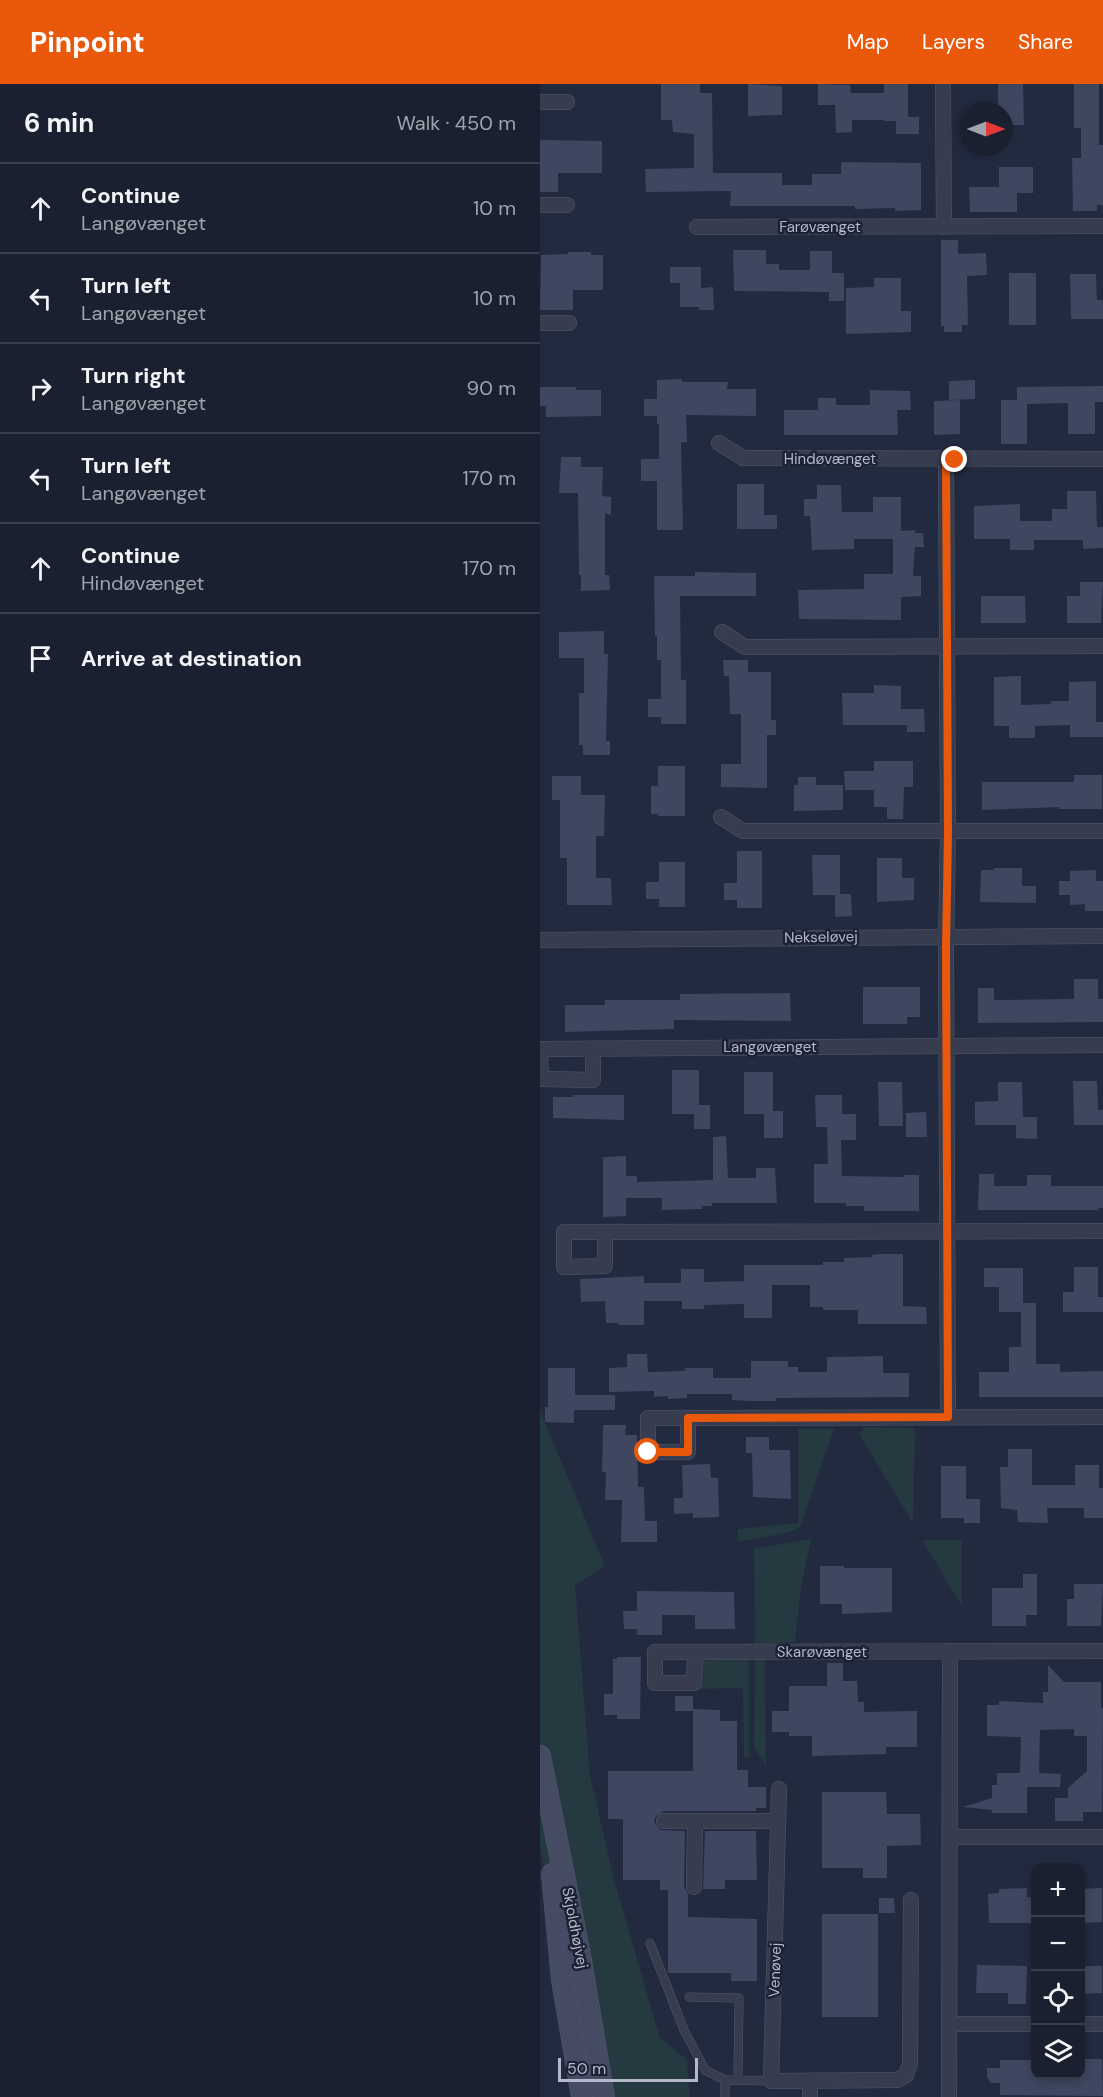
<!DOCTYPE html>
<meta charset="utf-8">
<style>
body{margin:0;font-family:"DM Sans",sans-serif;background:#272d3c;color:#f1f3f6}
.controls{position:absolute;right:18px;bottom:18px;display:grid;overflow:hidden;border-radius:12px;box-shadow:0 3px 9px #0003}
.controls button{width:54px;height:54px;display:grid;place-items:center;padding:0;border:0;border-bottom:2px solid #383e4c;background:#1a2030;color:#f1f3f6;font:30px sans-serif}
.compass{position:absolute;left:419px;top:18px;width:54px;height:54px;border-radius:50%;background:#1a2030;box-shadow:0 3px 9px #0003;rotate:90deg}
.scale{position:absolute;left:18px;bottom:15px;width:140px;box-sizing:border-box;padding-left:6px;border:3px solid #b3b8ca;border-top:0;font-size:16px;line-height:21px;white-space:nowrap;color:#b3b8ca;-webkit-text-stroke:4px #1c2234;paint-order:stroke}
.stop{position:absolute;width:18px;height:18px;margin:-14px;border:4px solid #ea580c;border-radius:50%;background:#fff}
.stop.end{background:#ea580c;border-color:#fff;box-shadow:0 2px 6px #0008}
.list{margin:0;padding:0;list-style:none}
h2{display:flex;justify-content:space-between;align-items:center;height:78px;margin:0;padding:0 24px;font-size:26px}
h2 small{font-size:20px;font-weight:400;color:#9fa3ab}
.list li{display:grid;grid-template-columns:39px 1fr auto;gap:18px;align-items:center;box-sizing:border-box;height:90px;padding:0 24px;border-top:2px solid #383e4c}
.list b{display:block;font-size:22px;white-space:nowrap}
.list p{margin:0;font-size:20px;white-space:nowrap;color:#9fa3ab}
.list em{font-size:20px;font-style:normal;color:#9fa3ab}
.icon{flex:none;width:33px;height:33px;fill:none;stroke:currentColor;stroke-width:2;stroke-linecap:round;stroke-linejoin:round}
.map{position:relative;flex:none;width:563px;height:2013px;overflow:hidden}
header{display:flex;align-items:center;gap:36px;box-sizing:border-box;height:84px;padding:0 30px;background:#ea580c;color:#fff}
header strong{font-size:28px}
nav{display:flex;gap:33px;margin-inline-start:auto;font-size:21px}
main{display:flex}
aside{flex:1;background:#1a2030}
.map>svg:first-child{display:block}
.green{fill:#253940}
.building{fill:#3e4660}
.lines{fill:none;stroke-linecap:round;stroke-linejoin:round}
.lane-casing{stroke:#52586a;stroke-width:9}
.street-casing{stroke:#52586a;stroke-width:16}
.secondary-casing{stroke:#52586a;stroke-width:22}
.lane{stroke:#373d4f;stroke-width:8}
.street{stroke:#373d4f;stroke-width:15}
.secondary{stroke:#444b63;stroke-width:21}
.route{stroke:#ea580c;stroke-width:8}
.labels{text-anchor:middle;stroke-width:5;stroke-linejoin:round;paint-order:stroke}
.street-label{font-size:15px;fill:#b3b8ca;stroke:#1c2234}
</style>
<header>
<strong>Pinpoint</strong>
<nav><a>Map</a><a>Layers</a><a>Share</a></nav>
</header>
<main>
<aside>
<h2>6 min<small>Walk · 450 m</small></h2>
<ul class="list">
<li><svg class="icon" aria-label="ahead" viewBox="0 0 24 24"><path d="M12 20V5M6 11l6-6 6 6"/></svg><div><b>Continue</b><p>Langøvænget</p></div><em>10 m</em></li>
<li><svg class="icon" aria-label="left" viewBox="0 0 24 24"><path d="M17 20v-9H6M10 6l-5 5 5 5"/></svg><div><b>Turn left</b><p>Langøvænget</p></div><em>10 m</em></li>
<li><svg class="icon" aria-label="right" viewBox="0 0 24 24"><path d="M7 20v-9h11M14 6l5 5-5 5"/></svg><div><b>Turn right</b><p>Langøvænget</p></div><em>90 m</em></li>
<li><svg class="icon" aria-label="left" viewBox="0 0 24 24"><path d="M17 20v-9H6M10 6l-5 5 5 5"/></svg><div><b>Turn left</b><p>Langøvænget</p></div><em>170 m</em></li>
<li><svg class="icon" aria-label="ahead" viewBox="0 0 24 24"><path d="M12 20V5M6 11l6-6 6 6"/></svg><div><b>Continue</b><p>Hindøvænget</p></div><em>170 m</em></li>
<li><svg class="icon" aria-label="arrive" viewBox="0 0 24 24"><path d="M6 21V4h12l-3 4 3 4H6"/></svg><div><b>Arrive at destination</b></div></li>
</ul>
</aside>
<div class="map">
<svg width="563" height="2013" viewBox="0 0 563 2013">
<rect width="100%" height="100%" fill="#222a40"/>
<g class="green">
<polygon points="0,1327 65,1482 35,1501 50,1692 75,1799 120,1954 147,1976 150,2013 46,2013 0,1762"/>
<polygon points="324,1343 375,1344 373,1439 319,1350"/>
<polygon points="258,1345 294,1345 260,1443 250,1448 198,1458 198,1445 258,1439"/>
<polygon points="271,1455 261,1503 255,1558 215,1560 214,1465"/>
<polygon points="382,1456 422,1456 422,1522"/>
<polygon points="205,1575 209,1578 209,1673 204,1673 203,1604 158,1605 160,1577"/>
<polygon points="215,1576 225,1576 226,1682 214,1663"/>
</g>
<g class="building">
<polygon points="121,0 160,0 160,9 172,9 173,89 242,89 242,101 272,101 272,90 301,90 301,78 381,79 381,126 355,127 355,124 315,125 315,122 190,122 191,107 106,108 105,85 154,84 154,50 133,48 132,36 121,36"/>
<polygon points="208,0 242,2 242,31 208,32"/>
<polygon points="278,0 310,1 311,9 344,9 344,0 368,0 368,33 379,33 379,50 356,50 356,37 344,37 344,36 312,36 312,48 296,49 295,21 278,21"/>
<polygon points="458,0 483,0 484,41 464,41 464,27 458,27"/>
<polygon points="534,0 559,0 559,61 563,61 563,121 557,121 557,127 533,127 532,74 541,74 541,44 534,44"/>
<polygon points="0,56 62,57 62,89 18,89 18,108 0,108"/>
<polygon points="459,83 493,83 493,109 477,109 477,128 430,128 429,103 459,103"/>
<polygon points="403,156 418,156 418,170 446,169 447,191 427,192 428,241 422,241 422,248 404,248 404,242 401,242 401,157"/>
<polygon points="193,166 226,166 226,180 239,180 239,186 270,186 270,167 292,167 292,189 304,189 304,217 289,217 289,208 194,207"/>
<polygon points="28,168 51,168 51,171 63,171 63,206 33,206 33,226 0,226 1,171 28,170"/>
<polygon points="130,183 161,183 161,204 173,203 174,226 159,226 159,223 140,223 140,199 130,199"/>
<rect x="469" y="189" width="27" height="52"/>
<polygon points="530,190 556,190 557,216 563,216 563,235 531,235"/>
<polygon points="334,194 361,194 361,227 371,227 371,248 306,250 306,204 334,203"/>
<polygon points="142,295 142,298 188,298 187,305 216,305 216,332 146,331 147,358 141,358 143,446 117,446 117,397 101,397 101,375 119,375 119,340 117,340 117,332 104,332 104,315 117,315 117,296"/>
<polygon points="435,296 435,315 409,316 409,297"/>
<polygon points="563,302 563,318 555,318 555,350 528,350 528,319 487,320 487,360 461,360 461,316 477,316 477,303"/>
<polygon points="0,303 36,303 36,306 61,306 61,332 6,333 6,322 0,322"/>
<polygon points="330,306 370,307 371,326 357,326 358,351 244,351 244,326 278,326 278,314 296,314 296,321 330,321"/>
<polygon points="420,316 420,350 394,351 394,317"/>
<polygon points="21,373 41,373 41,383 63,383 62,412 71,413 71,431 65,429 65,491 69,491 70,506 41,507 41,491 39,491 38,409 19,409"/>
<polygon points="197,400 224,400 224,431 237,431 237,445 197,445"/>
<polygon points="277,401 301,401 302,428 333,428 333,413 361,413 361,447 375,446 375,449 383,449 384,463 375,463 373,492 381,492 381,512 361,513 361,536 259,535 258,506 324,505 324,490 353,490 353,455 314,455 314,465 272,466 270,432 264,432 264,415 277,415"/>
<polygon points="527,407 556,407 557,443 563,443 563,464 543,465 543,456 494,456 494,466 470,466 470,455 434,455 434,422 480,420 480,437 512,437 512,425 527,425"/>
<polygon points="155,488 216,489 216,512 140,512 141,596 146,596 146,640 121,640 121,633 108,633 108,615 121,615 121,576 117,576 117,552 115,552 114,492 155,492"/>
<polygon points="540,498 563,498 561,539 527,539 527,512 540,512"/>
<polygon points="441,512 485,512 486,539 441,539"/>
<polygon points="64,547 64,570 68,570 66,657 70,657 70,671 43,671 43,661 39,661 39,609 44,609 44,574 19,574 19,548"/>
<polygon points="183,576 208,576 208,588 231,588 231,636 236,636 236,651 227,651 227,704 181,703 181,680 201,680 201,630 190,630 189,592 184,592"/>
<polygon points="481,592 481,621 511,620 511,617 529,617 529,598 556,597 556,638 563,638 563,653 530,653 530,641 495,642 495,654 469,654 469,642 454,642 454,593"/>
<polygon points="334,601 361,602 361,625 384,625 385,648 367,648 367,641 303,641 302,609 334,609"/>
<polygon points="334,677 373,677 373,703 364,703 363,735 347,735 347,723 334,723 334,706 305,706 304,687 334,687"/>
<polygon points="118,682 145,682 145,732 118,732 118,730 111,730 111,702 118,702"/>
<polygon points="534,691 562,691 562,725 519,725 519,723 442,726 442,698 534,698"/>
<polygon points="12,692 41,692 41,711 65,711 64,752 56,752 56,794 71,794 72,821 27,821 27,774 20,774 20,716 12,716"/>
<polygon points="258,693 276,693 276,701 303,701 303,726 254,727 254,701 258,701"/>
<polygon points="197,767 222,767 222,824 197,824 197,816 184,816 184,799 197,799"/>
<polygon points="272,771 300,771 300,810 311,810 312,832 295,833 295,811 273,811"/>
<polygon points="337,774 362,774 362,794 374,794 374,816 337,818"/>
<polygon points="119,778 145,778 145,823 119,823 119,815 106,815 106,798 119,798"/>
<polygon points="454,784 482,784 482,802 496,802 496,819 440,818 441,786 454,786"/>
<polygon points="556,786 556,797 563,797 563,827 545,827 545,820 530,821 530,811 519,811 519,797 530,797 530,787"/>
<polygon points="534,895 558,895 558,915 563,915 563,938 438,939 438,904 454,904 454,916 534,915"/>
<polygon points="323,903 380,903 380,933 367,933 367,940 323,940"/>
<polygon points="250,909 251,937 134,936 134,945 25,948 25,921 65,921 65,916 140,916 140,910"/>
<polygon points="132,986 159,986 159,1021 170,1021 170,1045 154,1045 154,1030 132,1030"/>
<polygon points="204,988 233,988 233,1027 243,1027 243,1054 224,1054 224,1030 204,1030"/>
<polygon points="533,997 557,997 558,1026 563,1026 563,1041 534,1041"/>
<polygon points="338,998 362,998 363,1042 339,1042"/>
<polygon points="458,998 482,998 483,1033 497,1033 497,1055 476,1054 476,1041 435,1041 435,1018 458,1017"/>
<polygon points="33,1011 84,1011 84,1036 13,1034 13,1013 33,1013"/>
<polygon points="275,1011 302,1011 302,1030 316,1030 316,1056 301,1056 302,1092 364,1093 364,1091 379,1091 379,1127 324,1127 324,1122 306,1122 306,1119 274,1119 274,1080 288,1080 287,1043 276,1043"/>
<polygon points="386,1028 387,1053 366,1053 366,1029"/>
<polygon points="186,1052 188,1094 216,1094 216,1084 235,1084 237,1119 172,1119 172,1122 162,1122 162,1125 122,1126 122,1114 86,1114 86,1132 63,1133 63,1073 86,1072 86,1092 97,1092 97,1098 173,1096 173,1053"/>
<polygon points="439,1090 454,1090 454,1102 487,1102 487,1091 511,1091 511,1102 563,1102 563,1124 558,1124 558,1126 438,1126"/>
<polygon points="339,1170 363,1170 363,1222 386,1223 387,1240 318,1240 318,1226 283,1226 283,1223 270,1223 270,1201 232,1201 232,1234 204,1234 204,1220 164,1221 164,1225 142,1225 142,1217 104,1217 104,1241 78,1241 78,1239 66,1239 65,1217 41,1218 40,1195 104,1192 104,1199 141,1199 141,1185 164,1185 164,1198 204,1197 204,1181 283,1181 283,1178 304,1178 304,1174 332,1173 332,1171"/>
<polygon points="534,1183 558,1183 558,1213 563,1213 563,1228 523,1228 523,1208 534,1208"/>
<polygon points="444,1184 483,1184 483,1219 496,1219 496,1280 520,1280 520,1288 563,1287 563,1313 439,1313 439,1288 469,1288 469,1263 481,1263 481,1228 459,1228 459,1203 444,1203"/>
<polygon points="87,1270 107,1270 108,1288 145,1287 145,1284 173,1284 173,1294 211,1294 211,1277 248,1277 248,1283 258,1283 258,1288 287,1288 287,1273 343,1272 343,1289 369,1289 369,1313 236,1314 236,1317 212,1317 192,1316 192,1310 147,1310 147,1314 128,1315 128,1312 114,1313 114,1307 69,1308 69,1284 87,1283"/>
<polygon points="8,1284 35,1284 35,1311 75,1311 75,1326 34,1326 34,1339 5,1338 5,1323 8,1323"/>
<polygon points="63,1341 86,1341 85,1351 97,1351 98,1403 104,1403 105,1437 117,1437 117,1458 81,1458 82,1416 65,1416 66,1388 62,1388"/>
<polygon points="206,1353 229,1353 229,1366 250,1366 251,1415 213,1413 212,1369 206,1369"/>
<polygon points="468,1365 492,1365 492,1401 535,1401 535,1381 559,1381 559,1404 563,1404 563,1434 544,1434 544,1424 507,1424 508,1439 478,1438 477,1426 461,1424 460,1383 468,1383"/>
<polygon points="170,1380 171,1394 178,1394 179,1433 153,1434 153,1429 134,1430 134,1414 143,1414 142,1381"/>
<polygon points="401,1382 426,1382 426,1415 440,1415 440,1439 424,1439 424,1434 401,1434"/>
<polygon points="280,1482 304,1482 304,1484 352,1484 352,1528 302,1530 302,1520 280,1520"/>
<polygon points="483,1490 497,1490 497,1531 486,1531 486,1542 452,1542 452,1504 483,1504"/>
<polygon points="534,1500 563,1500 561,1542 527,1542 527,1515 534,1515"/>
<polygon points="97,1507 194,1508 195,1545 155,1545 155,1531 122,1531 122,1551 97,1551 97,1545 84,1545 83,1527 97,1527"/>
<polygon points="77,1573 101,1573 100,1635 77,1635 77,1631 64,1631 64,1610 73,1610 73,1575 77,1575"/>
<polygon points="287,1579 303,1579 303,1597 317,1597 318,1618 324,1618 324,1628 377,1627 377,1663 346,1663 346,1670 272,1672 272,1652 249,1652 249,1648 232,1648 232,1627 249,1627 249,1602 287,1602"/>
<polygon points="508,1581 524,1598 561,1598 561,1624 563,1624 562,1728 543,1728 543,1737 515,1737 515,1714 528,1714 528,1704 547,1687 547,1652 534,1652 534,1645 500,1646 499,1688 500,1689 521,1690 520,1703 487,1703 487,1729 452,1729 452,1726 423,1723 452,1714 452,1701 457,1701 457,1689 480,1689 481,1653 447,1652 447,1621 459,1621 459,1617 503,1619 503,1608 508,1608"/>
<rect x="135" y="1612" width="18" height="15"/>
<polygon points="153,1625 180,1626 180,1637 197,1637 197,1686 208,1686 208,1703 226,1703 226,1724 216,1724 216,1727 124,1727 116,1732 114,1738 120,1746 145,1747 144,1803 148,1810 148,1833 217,1835 217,1897 191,1897 191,1889 128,1889 128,1806 120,1806 120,1796 83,1796 83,1735 68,1735 68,1687 153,1687"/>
<polygon points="282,1708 346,1708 347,1730 380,1730 381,1761 347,1762 347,1794 323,1794 323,1784 282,1784"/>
<polygon points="165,1747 216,1747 217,1796 185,1796 185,1805 163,1805"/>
<polygon points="487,1804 487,1813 495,1813 495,1839 449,1839 448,1810 459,1809 459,1805"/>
<polygon points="562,1804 562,1838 540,1839 540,1805"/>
<polygon points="339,1814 354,1814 355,1829 339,1829"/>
<rect x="282" y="1830" width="56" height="103"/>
<polygon points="437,1881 487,1882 486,1920 468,1920 468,1909 436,1909"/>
<polygon points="540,1882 562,1882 562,1909 540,1910"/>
<polygon points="540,1975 562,1975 563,2012 460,2011 460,1999 451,1999 447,1993 447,1984 460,1984 460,1976 495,1976 495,1990 540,1990"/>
</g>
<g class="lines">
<g class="lane-casing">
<g id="lane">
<polyline points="110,1859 144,1946 165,1986 185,1996"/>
<polyline points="149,1913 199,1914 198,1996"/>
<polyline points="185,2013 185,1996 231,1997"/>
</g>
</g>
<g class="street-casing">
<g id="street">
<polyline points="403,0 404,143"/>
<polyline points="0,18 27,18"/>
<polyline points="0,121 27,121"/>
<polyline points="157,143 563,142"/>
<polyline points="0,239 29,239"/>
<polyline points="179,359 203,374 563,375"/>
<polyline points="406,376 408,748 406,864 408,1333"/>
<polyline points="182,548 205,563 563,562"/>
<polyline points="181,733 203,747 563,747"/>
<polyline points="0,856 563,852"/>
<polyline points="53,965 53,996 1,995 0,965 563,961"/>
<polyline points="65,1148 65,1182 24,1183 24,1148 563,1147"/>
<polyline points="148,1334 148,1368 108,1368 108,1334 563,1333"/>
<polyline points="155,1568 154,1599 115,1599 115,1568 563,1567"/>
<polyline points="239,1705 231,1997 357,1996 366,1991 370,1980 371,1816"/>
<polyline points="124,1737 238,1737"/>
<polyline points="410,1753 563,1753"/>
<polyline points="154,1803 155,1737"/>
<polyline points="410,1940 496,1940"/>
<polyline points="540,1940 563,1940"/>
<polyline points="270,2013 270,1997"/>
<polyline points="409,2013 410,1567"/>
</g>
</g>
<g class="secondary-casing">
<g id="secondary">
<polyline points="0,1672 40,1871 64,2013"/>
<polyline points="12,1790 22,1896 42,2013"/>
</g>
</g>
<use href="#lane" class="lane"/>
<use href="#street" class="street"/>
<use href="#secondary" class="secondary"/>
</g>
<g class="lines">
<polyline class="route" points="108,1368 148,1368 148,1334 408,1333 406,864 408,748 406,376 415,376"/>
</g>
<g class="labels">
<g class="street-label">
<text x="280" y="148">Farøvænget</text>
<text x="290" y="380">Hindøvænget</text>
<text transform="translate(281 853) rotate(-1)" y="5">Nekseløvej</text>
<text x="230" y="968">Langøvænget</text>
<text x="282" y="1573">Skarøvænget</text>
<text transform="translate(35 1844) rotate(79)" y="5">Skjoldhøjvej</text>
<text transform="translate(235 1886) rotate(-88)" y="5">Venøvej</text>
</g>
</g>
</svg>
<div class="controls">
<button>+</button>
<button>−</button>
<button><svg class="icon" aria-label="locate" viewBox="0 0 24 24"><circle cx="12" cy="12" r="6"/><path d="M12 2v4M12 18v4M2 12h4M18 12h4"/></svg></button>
<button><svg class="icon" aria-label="layers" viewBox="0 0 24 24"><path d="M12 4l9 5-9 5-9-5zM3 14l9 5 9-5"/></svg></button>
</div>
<svg class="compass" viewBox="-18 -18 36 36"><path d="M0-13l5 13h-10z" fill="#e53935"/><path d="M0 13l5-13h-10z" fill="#9fa3ab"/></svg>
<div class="scale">50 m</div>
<div class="stop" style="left:108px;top:1368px"></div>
<div class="stop end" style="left:415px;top:376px"></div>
</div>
</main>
